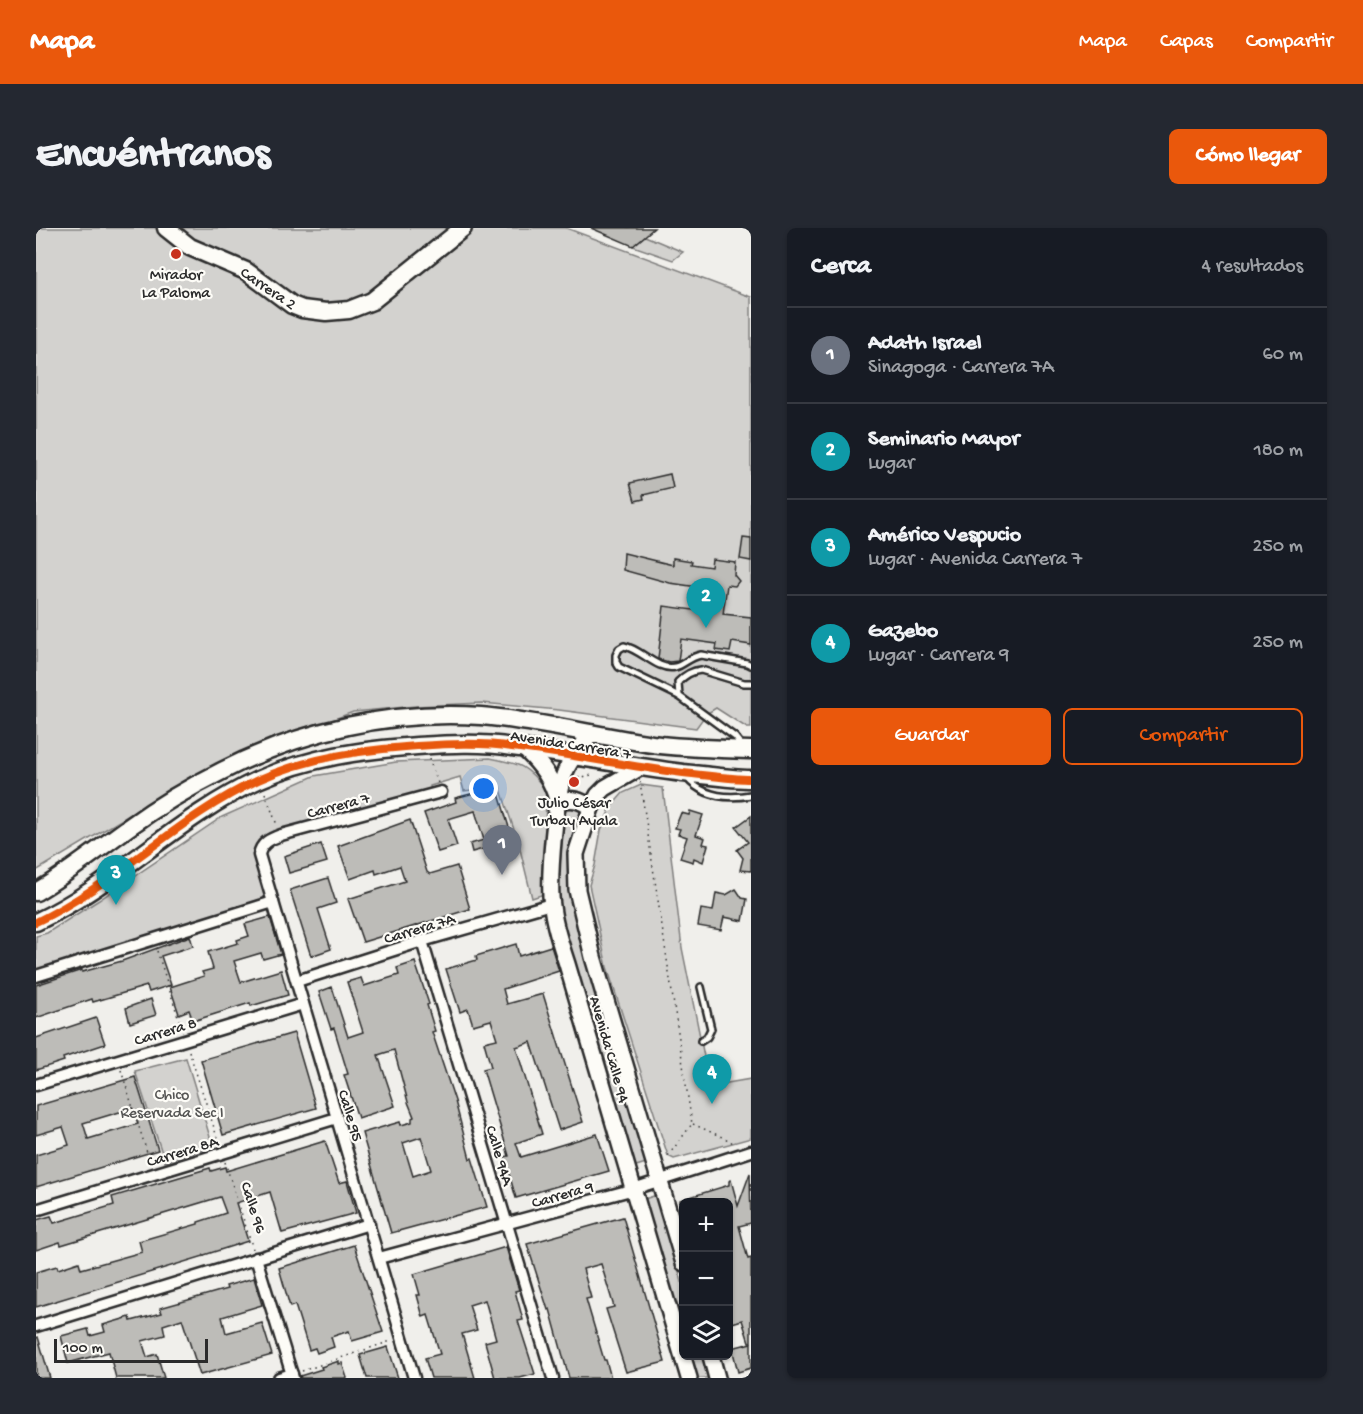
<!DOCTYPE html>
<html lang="es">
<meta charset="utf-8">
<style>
body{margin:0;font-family:"Gochi Hand",sans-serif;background:#242831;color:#f1f3f6}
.controls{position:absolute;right:18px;bottom:18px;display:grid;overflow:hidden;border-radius:9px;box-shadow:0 2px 4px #0004}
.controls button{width:54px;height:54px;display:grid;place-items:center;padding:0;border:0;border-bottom:2px solid #363941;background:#171b24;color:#f1f3f6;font:30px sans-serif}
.scale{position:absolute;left:18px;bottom:15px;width:154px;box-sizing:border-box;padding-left:6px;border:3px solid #2b2b2b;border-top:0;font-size:16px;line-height:21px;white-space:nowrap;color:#2b2b2b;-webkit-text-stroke:4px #fdfcf7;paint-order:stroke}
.you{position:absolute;left:448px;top:561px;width:21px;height:21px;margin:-15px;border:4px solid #fff;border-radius:50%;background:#1a73e8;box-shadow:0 0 0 9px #1a73e833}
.badge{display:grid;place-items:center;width:39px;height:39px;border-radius:50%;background:#ea580c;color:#fff;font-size:20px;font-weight:700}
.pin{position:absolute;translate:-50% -50px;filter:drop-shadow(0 2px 3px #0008)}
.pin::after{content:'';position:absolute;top:32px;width:21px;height:18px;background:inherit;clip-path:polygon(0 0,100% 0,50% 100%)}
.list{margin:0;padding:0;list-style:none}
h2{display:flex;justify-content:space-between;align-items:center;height:78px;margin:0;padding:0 24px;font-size:26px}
h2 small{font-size:20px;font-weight:400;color:#9ea1a6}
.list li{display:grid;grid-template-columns:39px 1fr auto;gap:18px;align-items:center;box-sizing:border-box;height:96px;padding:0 24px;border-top:2px solid #363941}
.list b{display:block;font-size:22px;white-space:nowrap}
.list p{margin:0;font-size:20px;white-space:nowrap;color:#9ea1a6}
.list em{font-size:20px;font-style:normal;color:#9ea1a6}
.actions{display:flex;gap:12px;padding:18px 24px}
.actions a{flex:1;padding:14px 0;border:2px solid #ea580c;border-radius:9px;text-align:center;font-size:21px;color:#ea580c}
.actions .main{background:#ea580c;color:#fff}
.icon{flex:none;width:33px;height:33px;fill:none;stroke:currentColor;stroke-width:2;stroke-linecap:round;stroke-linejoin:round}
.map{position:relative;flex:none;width:715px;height:1150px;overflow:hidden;border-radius:9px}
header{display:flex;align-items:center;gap:36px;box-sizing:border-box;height:84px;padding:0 30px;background:#ea580c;color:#fff}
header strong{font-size:28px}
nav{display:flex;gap:33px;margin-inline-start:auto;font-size:21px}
.intro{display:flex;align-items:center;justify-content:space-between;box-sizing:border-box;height:144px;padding:0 36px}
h1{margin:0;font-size:42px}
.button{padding:15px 27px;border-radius:9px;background:#ea580c;color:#fff;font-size:21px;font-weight:700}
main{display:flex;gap:36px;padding:0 36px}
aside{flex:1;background:#171b24;border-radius:9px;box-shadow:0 2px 4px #0004}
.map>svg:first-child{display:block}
.green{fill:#d3d2cf;stroke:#7f7e7d;stroke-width:1.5}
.building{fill:#bdbcb8;stroke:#2b2b2b;stroke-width:1.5;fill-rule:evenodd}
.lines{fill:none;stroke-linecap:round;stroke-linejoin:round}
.service-casing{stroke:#2b2b2b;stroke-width:10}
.minor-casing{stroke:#2b2b2b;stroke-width:15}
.secondary-casing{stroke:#2b2b2b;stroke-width:20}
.primary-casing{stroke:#2b2b2b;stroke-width:21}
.path{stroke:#2b2b2b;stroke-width:1.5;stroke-dasharray:1.5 4.5;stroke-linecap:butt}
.service{stroke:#fdfcf7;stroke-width:5}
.minor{stroke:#fdfcf7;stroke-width:10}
.secondary{stroke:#fdfcf7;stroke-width:15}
.primary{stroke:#fdfcf7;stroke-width:16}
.cycleway-casing{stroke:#fdfcf7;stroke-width:11}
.cycleway{stroke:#e8590c;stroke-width:8}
.poi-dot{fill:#c8321e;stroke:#fdfcf7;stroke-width:2}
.labels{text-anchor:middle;stroke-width:4.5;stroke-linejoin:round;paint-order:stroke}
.poi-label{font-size:16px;fill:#2b2b2b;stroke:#fdfcf7}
.street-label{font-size:16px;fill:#2b2b2b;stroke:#fdfcf7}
.park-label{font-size:16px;fill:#555554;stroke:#fdfcf7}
</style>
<header>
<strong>Mapa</strong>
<nav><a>Mapa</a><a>Capas</a><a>Compartir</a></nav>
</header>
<div class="intro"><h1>Encuéntranos</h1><a class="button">Cómo llegar</a></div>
<main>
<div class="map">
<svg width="715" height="1150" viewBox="0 0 715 1150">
<rect width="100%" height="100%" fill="#f0efeb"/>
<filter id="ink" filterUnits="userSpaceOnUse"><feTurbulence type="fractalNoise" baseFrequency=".0167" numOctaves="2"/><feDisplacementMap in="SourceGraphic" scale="12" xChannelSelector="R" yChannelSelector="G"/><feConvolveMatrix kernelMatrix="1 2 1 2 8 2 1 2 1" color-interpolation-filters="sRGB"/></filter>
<g filter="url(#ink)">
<g class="green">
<polygon points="0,0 530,0 715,69 715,500 711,500 680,480 670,486 660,500 523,482 446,475 380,478 317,484 205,526 150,553 0,643"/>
<polygon points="609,8 647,24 637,32 597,18"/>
<path d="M454,530C485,536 490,537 510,562L508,666L496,670L483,617L464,559L428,563L424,549L394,558L396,567L245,607L224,621L237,674L0,748V708L11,705L63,672L186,589L278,548L360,534Z"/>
<polygon points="605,557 627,560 646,720 674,858 715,851 715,910 638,931 632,928 571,739 553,657 559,637 565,602 575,579 587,565"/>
<path d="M529,580H540L546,582C533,623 532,641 538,684L610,935L597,939L531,718L521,670Z"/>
<polygon points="150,830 177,919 129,934 99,843"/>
<polygon points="621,967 647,1057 647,1114 605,972"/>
<polygon points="652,1128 668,1128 675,1150 658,1150"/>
</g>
<g class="building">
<polygon points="555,0 618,0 597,18"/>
<polygon points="634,246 637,260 607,267 608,271 599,273 594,255"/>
<polygon points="707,310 715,311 715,333 704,331"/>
<polygon points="588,325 637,337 637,330 656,333 655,336 675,339 676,331 699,334 698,347 703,353 699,358 691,357 687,386 715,389 715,417 696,414 694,424 680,422 681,416 645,411 642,433 633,434 622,431 628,378 672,384 675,361 634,355 587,342"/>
<polygon points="461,559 477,613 436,624 434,616 448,612 439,583 412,591 421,618 402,624 388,585 420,574 419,570"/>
<polygon points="654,583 667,587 660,607 669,610 667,616 672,617 667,634 658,630 657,634 644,630 651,609 642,606 644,601 639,600 645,585 653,587"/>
<polygon points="715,588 715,643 704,642 707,630 701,622 712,614 700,599"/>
<polygon points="374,592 391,644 394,646 421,638 434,681 327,714 312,671 369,653 364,638 340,646 339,642 314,651 302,618"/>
<polygon points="285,616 291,634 253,645 248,628"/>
<polygon points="292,650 300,675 282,681 295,721 275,728 254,662"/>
<polygon points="700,661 706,670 711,671 707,693 688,689 685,702 662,698 665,681 677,683 680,665 690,667"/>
<polygon points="234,689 245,726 227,731 225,725 198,733 205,754 245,742 252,767 215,778 214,775 157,793 153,782 143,786 134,759 168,748 166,744 177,741 172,724 202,715 201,712 213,708 209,696"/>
<polygon points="154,708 157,718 125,728 135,757 113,764 111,758 57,774 56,771 0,790 0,757 46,742 46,744 86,733"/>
<polygon points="480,716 483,728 515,718 523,743 467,761 471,776 507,766 547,894 523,902 495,814 480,819 506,906 480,915 485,929 561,906 573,943 480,970 468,929 473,928 447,841 455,839 448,814 461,811 455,792 437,797 432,781 424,784 410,741 441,732 440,728"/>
<path d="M379,734L393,776L391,777L399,803L396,804L419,873L434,931L436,930L451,979L355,1005L326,905L364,894L365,897L376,894V890L378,889L372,874L358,822L342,827L359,878L322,890L308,847L312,846L298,800L295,801L283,764L296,759L312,809L327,804L311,754L325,750L328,758L363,747L361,740ZM385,909L395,942L377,948L367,915Z"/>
<polygon points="115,771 120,787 94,795 90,780"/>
<polygon points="60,790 69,816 27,830 28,833 0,842 0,810"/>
<polygon points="258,805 280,880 187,907 165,832"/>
<path d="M99,849L122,922L0,959V927L33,917L27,899L0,907V878ZM97,880L102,896L52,911L47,895Z"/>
<polygon points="289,913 303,955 311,953 320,985 246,1005 234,964 200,975 212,1013 168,1027 168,1028 0,1079 0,1044 21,1038 22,1041 43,1034 45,1041 106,1024 103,1013 162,996 162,994 190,985 184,969 25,1017 24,1014 0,1022 0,992 15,988 18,995 78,977 76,969 174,940 175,943 189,939 190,943"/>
<polygon points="714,945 715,995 703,998 712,1031 715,1030 715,1114 713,1114 706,1092 693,1096 693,975 644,975 644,972 693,957 693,953 695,952 702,978"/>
<polygon points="587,989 629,1134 590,1144 570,1081 578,1079 565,1036 547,1041 555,1070 550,1071 568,1132 570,1132 575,1150 533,1150 514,1081 512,1082 491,1016"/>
<polygon points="318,1017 347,1104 316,1113 313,1103 295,1109 298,1119 281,1125 279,1120 273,1122 259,1077 254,1079 243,1040"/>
<polygon points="470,1019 483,1062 479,1063 487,1092 482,1093 499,1146 484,1150 459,1150 449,1114 460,1111 449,1072 433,1077 441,1102 426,1106 439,1150 395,1150 389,1130 404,1126 392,1087 387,1089 381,1067 384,1067 378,1046"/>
<polygon points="218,1050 226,1077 186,1089 190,1105 226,1095 236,1127 164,1147 146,1091 127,1097 129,1107 106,1113 111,1129 121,1126 128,1150 80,1150 73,1124 32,1135 25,1108 52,1101 54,1108 69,1104 67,1097 94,1089 95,1093 126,1085 124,1080 191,1061 190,1058"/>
<polygon points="2,1109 14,1150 0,1150 0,1110"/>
<polygon points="715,1115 715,1140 702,1144 696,1120"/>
<polygon points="352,1119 362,1150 331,1150 324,1127"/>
<polygon points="303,1133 303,1136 306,1135 311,1150 265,1150 264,1148 286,1141 285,1139"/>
</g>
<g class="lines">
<g class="service-casing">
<g id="service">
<path d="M643,468L642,454C649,447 655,443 665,442L708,455H715"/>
<path d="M706,518L699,509L643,468L583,439L580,434V427L583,421L588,418C605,421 621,443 639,439C648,437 653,429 665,427L711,435L715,437"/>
<path d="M651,550C667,569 692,571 715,567"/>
<polyline points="665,813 671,809 675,801 665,759"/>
</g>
</g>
<g class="minor-casing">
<g id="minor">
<polyline points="386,713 517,1150"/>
<polyline points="0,748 237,674"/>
<polyline points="261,753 386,713 515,676"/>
<polyline points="0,857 267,776"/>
<polyline points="0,982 301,890"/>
<polyline points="220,1030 257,1150"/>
<polyline points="343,1030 591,963 715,923"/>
<polyline points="0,1098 333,996"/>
<polyline points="243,1150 256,1146"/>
<path d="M378,1150L223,627C225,615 234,611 245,607L405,564"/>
</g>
</g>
<g class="secondary-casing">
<g id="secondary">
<path d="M556,505C547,517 536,528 530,542C519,566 512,652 516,678C518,698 525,717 531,736L653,1150"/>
<polyline points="605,539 569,560 562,567 555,580 540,626 541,662 557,729 648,1035"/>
<path d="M522,573C535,570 544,571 555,580"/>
<polyline points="675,1128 681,1150"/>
</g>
</g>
<g class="primary-casing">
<g id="primary">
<polyline points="130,0 154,19 210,43 256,77 266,81 290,84 313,82 336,73 427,0"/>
<path d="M489,521C506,537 516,551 522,573"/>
<path d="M0,664C33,645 62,621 93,599C122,578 154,559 186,543C266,502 356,482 445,488C506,493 564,509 624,517C654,520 685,521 715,522"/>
<path d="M0,694C80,656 142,589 222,552C273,529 326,522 381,518C412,516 445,514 476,519C534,526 590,538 647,545C670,547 692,551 715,551"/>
</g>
</g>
<g class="path">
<polyline points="393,531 402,555"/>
<polyline points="542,549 547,550 558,546"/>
<polyline points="604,554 656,896 632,928 629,929"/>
<polyline points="229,565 241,597"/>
<polyline points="121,723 146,801"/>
<polyline points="153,823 183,915"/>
<polyline points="85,842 115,937"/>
<polyline points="657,896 695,913 697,917"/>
<polyline points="189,934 217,1021"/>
<polyline points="266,1143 355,1113"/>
</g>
<use href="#service" class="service"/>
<use href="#minor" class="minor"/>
<use href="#secondary" class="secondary"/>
<use href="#primary" class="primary"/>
<g class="cycleway-casing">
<path id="cycleway" d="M0,694C80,656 142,589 222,552C273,529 326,522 381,518C412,516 445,514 476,519C534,526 590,538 647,545C670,547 692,551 715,551"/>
</g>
<use href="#cycleway" class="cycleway"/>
</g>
</g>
<g class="poi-dot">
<circle cx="140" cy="26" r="6"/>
<circle cx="538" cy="554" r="6"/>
</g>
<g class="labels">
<g class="poi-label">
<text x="140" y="51">Mirador<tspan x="140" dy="18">La Paloma</tspan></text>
<text x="538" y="579">Julio César<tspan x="538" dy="18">Turbay Ayala</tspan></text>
</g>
<g class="street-label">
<text transform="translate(233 59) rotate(34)" y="6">Carrera 2</text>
<text transform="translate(535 515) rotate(9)" y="6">Avenida Carrera 7</text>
<text transform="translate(302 576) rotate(-15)" y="6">Carrera 7</text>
<text transform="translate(383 699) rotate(-17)" y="6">Carrera 7A</text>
<text transform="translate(129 802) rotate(-17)" y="6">Carrera 8</text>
<text transform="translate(575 821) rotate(74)" y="6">Avenida Calle 94</text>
<text transform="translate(316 887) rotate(73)" y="6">Calle 95</text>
<text transform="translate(146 922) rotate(-17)" y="6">Carrera 8A</text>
<text transform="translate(465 927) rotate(73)" y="6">Calle 94A</text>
<text transform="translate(526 965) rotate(-16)" y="6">Carrera 9</text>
<text transform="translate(219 979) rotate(72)" y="6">Calle 96</text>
</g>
<g class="park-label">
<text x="136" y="871">Chico<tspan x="136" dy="18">Reservada Sec I</tspan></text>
</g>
</g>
</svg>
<div class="controls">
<button>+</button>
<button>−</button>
<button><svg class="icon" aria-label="layers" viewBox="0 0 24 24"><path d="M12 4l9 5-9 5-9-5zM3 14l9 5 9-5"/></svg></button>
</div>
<div class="scale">100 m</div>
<div class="you"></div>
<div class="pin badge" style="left:466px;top:647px;background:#6b7280">1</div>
<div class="pin badge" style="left:670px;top:400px;background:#0f9aa8">2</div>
<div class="pin badge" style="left:80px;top:677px;background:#0f9aa8">3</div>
<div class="pin badge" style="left:676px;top:876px;background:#0f9aa8">4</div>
</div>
<aside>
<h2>Cerca<small>4 resultados</small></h2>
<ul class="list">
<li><span class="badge" style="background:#6b7280">1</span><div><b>Adath Israel</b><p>Sinagoga · Carrera 7A</p></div><em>60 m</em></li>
<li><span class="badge" style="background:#0f9aa8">2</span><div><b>Seminario Mayor</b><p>Lugar</p></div><em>180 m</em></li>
<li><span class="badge" style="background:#0f9aa8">3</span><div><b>Américo Vespucio</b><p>Lugar · Avenida Carrera 7</p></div><em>250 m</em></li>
<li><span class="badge" style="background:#0f9aa8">4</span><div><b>Gazebo</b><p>Lugar · Carrera 9</p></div><em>250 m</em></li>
</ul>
<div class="actions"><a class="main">Guardar</a><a>Compartir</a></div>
</aside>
</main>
